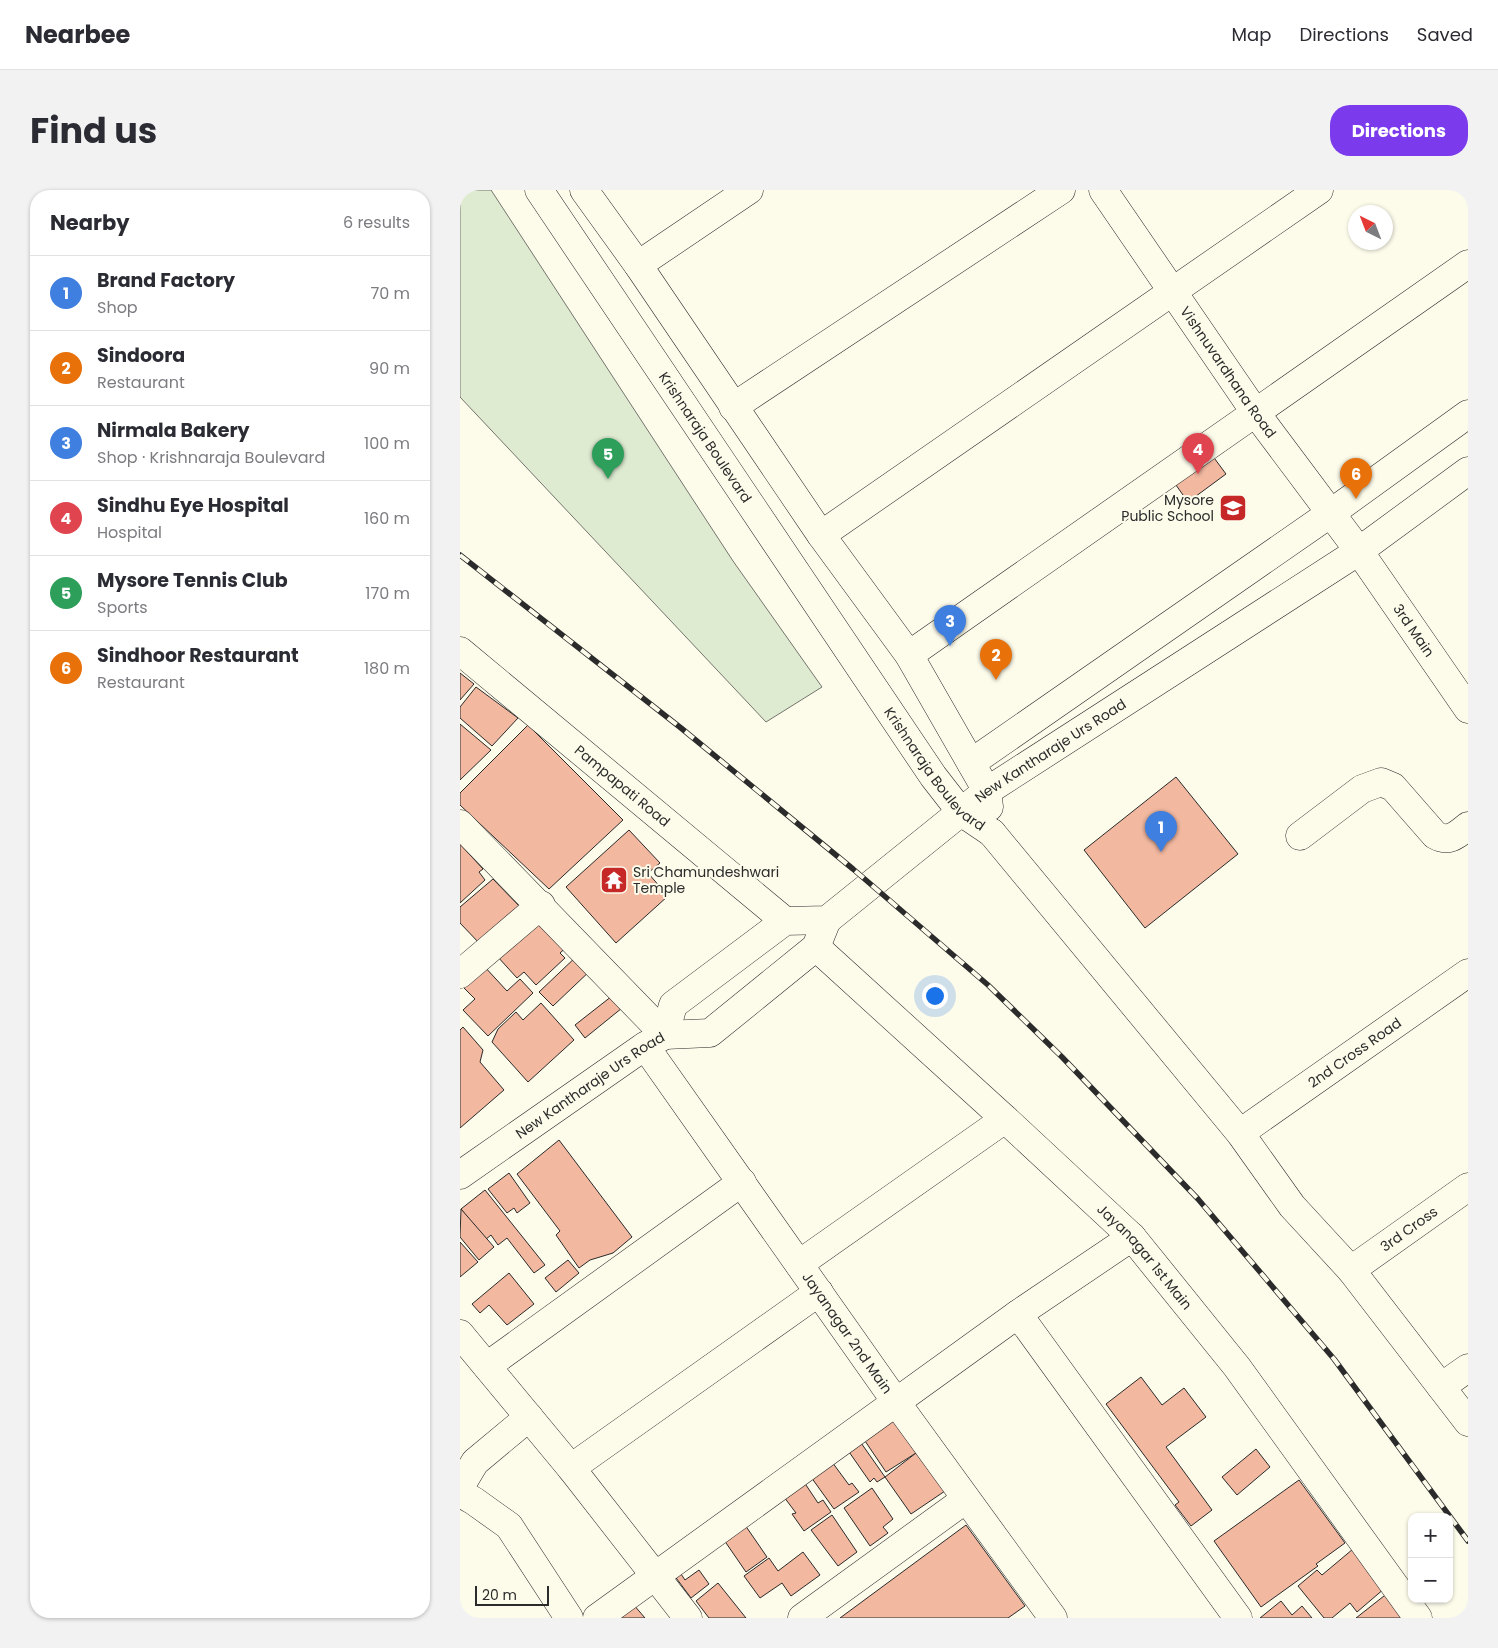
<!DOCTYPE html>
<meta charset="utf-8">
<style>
body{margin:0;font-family:Poppins,sans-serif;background:#f2f2f3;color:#2b2b33}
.controls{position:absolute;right:15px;bottom:15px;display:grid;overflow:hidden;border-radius:10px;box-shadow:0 1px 4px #0004}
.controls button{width:45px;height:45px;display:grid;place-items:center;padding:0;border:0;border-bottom:1px solid #e1e1e2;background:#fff;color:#2b2b33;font:25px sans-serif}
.compass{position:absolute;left:888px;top:15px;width:45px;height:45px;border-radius:50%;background:#fff;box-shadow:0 1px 4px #0004;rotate:318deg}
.scale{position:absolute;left:15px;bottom:12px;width:74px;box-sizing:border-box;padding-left:5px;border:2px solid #2b2b2b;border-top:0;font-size:14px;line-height:18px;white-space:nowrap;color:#2b2b2b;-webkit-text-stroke:4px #fdfbea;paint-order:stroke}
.you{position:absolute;left:474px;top:805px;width:18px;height:18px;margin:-12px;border:4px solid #fff;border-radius:50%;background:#1a73e8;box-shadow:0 0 0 8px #1a73e833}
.badge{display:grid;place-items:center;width:32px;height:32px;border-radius:50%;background:#7c3aed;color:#fff;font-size:16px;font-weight:700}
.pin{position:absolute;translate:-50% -41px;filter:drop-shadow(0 1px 2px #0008)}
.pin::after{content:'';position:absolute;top:26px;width:18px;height:15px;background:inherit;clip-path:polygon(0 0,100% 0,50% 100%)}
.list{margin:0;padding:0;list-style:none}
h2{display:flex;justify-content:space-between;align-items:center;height:65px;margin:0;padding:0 20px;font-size:21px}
h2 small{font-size:16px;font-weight:400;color:#7c7c81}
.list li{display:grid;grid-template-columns:32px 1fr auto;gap:15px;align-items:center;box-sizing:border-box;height:75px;padding:0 20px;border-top:1px solid #e1e1e2}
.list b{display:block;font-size:19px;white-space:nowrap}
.list p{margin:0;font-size:16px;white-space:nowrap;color:#7c7c81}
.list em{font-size:16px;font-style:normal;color:#7c7c81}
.map{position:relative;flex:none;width:1008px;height:1428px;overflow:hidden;border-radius:20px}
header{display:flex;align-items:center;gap:30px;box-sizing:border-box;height:70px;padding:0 25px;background:#fff;border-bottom:1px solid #e1e1e2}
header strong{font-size:24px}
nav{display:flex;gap:28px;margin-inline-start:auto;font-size:18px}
.intro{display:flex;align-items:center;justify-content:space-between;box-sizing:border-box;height:120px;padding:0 30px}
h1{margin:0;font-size:35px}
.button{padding:12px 22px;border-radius:20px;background:#7c3aed;color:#fff;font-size:18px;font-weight:700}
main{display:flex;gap:30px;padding:0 30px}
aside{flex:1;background:#fff;border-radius:20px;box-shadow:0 1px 4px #0004}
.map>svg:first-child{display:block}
.green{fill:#deebd1;stroke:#74746e}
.building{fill:#f2b8a0;stroke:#2b2b2b}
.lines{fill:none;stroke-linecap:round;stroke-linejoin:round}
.minor-casing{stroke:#2b2b2b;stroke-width:29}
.major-casing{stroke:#2b2b2b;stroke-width:29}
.minor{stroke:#fdfbea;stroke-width:28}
.major{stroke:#fdfbea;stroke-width:28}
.rail-casing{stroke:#2b2b2b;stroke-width:5.5}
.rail{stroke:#fdfbea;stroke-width:4;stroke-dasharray:11;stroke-linecap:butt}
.labels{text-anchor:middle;stroke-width:4;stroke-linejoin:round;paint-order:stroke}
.street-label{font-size:14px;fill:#2b2b2b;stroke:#fdfbea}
.poi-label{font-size:14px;fill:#2b2b2b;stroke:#fdfbea;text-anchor:end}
</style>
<header>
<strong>Nearbee</strong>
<nav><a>Map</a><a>Directions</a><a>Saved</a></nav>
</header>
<div class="intro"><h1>Find us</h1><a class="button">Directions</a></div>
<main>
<aside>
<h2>Nearby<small>6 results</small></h2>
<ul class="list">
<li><span class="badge" style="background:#3f7fe0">1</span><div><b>Brand Factory</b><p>Shop</p></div><em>70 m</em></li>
<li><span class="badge" style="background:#e8710a">2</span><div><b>Sindoora</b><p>Restaurant</p></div><em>90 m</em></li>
<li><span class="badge" style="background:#3f7fe0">3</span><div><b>Nirmala Bakery</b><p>Shop · Krishnaraja Boulevard</p></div><em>100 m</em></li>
<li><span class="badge" style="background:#e0444e">4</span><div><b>Sindhu Eye Hospital</b><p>Hospital</p></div><em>160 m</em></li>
<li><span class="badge" style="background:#2e9e5b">5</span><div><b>Mysore Tennis Club</b><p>Sports</p></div><em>170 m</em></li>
<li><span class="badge" style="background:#e8710a">6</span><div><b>Sindhoor Restaurant</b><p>Restaurant</p></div><em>180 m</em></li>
</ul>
</aside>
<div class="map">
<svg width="1008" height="1428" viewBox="0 0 1008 1428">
<rect width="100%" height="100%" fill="#fdfbea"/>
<polygon class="green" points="0,0 31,0 273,371 362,497 306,532 0,207"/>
<g class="building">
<polygon points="749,261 766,284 728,312 711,288"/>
<polygon points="0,483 14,494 0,510"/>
<polygon points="16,497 58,528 32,556 0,528 0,517"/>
<polygon points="0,534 31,560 0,590"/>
<polygon points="68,535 163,630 89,699 0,615 0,603"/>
<polygon points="716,587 778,664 685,738 624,660"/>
<polygon points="169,640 200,673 188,683 208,706 156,753 106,697"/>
<polygon points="0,654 23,679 19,682 25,690 0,713"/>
<polygon points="33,689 62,719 21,755 0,733 0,717"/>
<polygon points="80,721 110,754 100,763 105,768 76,795 64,782 57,788 37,766"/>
<polygon points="119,764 133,778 93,816 79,802"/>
<polygon points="23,775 47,801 60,789 73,803 28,846 3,820 15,809 1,795"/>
<polygon points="152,806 162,818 125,848 115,835"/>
<polygon points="81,813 114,850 68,892 32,852 38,839 56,822 63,830"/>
<polygon points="3,837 23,860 20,872 44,900 0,938 0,840"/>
<polygon points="99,950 172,1047 153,1063 130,1070 119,1078 96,1045 100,1041 57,984"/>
<polygon points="49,983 70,1013 57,1023 54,1018 47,1023 28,999"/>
<polygon points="25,1000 85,1075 74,1083 47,1048 38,1055 31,1045 25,1050 1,1019"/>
<polygon points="1,1019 34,1057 19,1070 0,1047"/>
<polygon points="0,1052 18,1072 0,1087"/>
<polygon points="108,1070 119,1083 96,1102 85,1088"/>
<polygon points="49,1083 74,1114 47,1135 29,1115 20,1123 12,1114"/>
<polygon points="681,1187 702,1215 724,1198 746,1227 706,1257 752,1320 731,1336 715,1315 719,1312 646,1214"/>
<polygon points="431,1226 456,1263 426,1282 403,1248"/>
<polygon points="399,1250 425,1287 417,1292 414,1288 410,1292 387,1259"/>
<polygon points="796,1259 810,1277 777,1305 762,1287"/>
<polygon points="456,1263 485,1301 451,1324 425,1287"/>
<polygon points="372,1272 389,1295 392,1293 399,1302 374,1319 351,1287"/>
<polygon points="342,1289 358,1313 363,1310 371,1322 344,1341 332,1324 336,1323 321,1303"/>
<polygon points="839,1290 885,1353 856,1374 858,1376 801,1417 754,1351"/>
<polygon points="412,1298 433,1329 423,1337 428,1343 410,1356 384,1318"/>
<polygon points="372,1325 397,1362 378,1376 351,1340"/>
<polygon points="285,1335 307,1367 286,1382 264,1350"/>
<polygon points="506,1335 565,1416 548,1428 380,1428"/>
<polygon points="893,1359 925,1398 897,1422 890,1413 872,1428 864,1428 838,1396 857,1380 862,1385"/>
<polygon points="343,1362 360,1385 331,1406 322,1393 300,1408 284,1386 309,1368 318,1381"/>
<polygon points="239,1380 249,1394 231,1408 211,1381 219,1381 225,1390"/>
<polygon points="258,1393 286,1428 249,1428 236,1411"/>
<polygon points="929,1402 950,1428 896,1428"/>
<polygon points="821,1411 832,1425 842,1416 852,1428 800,1428"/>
<polygon points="173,1414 185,1428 157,1428"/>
</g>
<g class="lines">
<g class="minor-casing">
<g id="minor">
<path id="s1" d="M643,0L795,222L899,361L1008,519"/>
<polyline points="178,75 289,0"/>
<polyline points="273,217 601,0"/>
<polyline points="361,345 859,0"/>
<path id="s2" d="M0,461L325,731"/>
<polyline points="449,465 1008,74"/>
<polyline points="511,573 871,323 1008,224"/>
<polyline points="0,634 205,845"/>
<polyline points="532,643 780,943 832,1016 891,1080 1008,1232"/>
<path d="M840,646L902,599L921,592L933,597L975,645C989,653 997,645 1008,636"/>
<path id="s3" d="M356,757L545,929L672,1047L777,1177L958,1428"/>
<polyline points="0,784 81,715"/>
<path id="s4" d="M185,856L436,1212L593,1428"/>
<path id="s5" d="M780,943L1008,783"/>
<polyline points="339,1074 545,929"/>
<path id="s6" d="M891,1080L1008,997"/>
<polyline points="558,1124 778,1428"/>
<polyline points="0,1144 111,1278 228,1428"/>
<polyline points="27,1176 282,992"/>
<polyline points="981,1197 1008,1178"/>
<polyline points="111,1278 359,1102"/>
<polyline points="0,1297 15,1272 69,1227"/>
<polyline points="0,1303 14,1311 49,1336 109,1428"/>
<polyline points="137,1428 558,1124 672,1047"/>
<polyline points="342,1428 506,1309"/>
</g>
</g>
<g class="major-casing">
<g id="major">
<path id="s7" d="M79,0L473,586L501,622L532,643"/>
<polyline points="124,0 178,75 361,345 449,465 527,601 529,617"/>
<polyline points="205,845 250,843 356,757 367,730"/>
<path id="s8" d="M0,985L185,856L205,845L213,815L325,731L367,730L527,601L899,361L1008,281"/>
</g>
</g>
<use href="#minor" class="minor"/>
<use href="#major" class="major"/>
<g class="rail-casing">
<polyline id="rail" points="0,365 221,538 393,679 528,795 602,867 738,1009 874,1169 1008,1351"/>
</g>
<use href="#rail" class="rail"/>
</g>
<defs>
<g id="school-square" transform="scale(1.4375)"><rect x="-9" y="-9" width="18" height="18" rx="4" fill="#c62828" stroke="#fdfbea"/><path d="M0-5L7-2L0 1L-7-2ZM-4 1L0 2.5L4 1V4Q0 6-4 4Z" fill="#fff"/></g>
<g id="temple-square" transform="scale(1.4375)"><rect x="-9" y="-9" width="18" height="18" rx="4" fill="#c62828" stroke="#fdfbea"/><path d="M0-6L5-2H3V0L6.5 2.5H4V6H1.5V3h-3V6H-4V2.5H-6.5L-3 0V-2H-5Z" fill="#fff"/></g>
</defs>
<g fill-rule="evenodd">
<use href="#school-square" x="773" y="318"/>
<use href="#temple-square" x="154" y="690"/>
</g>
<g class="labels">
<g class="street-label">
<text dy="5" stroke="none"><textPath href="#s1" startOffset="221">Vishnuvardhana Road</textPath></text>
<text dy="5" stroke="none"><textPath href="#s7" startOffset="298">Krishnaraja Boulevard</textPath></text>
<text dy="5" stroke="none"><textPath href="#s1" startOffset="539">3rd Main</textPath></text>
<text dy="5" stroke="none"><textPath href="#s8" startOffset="742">New Kantharaje Urs Road</textPath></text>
<text dy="5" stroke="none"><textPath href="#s7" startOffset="702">Krishnaraja Boulevard</textPath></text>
<text dy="5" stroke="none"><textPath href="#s2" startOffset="211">Pampapati Road</textPath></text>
<text dy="5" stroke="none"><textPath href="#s5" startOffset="140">2nd Cross Road</textPath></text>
<text dy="5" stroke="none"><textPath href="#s8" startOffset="158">New Kantharaje Urs Road</textPath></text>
<text dy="5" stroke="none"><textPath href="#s6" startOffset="71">3rd Cross</textPath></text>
<text dy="5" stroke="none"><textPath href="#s3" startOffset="452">Jayanagar 1st Main</textPath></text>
<text dy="5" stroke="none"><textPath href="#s4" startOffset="351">Jayanagar 2nd Main</textPath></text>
</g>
<g class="poi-label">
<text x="754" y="315">Mysore<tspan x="754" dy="16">Public School</tspan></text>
<text x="173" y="687" text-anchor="start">Sri Chamundeshwari<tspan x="173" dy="16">Temple</tspan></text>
</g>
</g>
</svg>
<div class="controls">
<button>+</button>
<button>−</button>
</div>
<svg class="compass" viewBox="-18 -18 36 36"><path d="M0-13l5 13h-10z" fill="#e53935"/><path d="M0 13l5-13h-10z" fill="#7c7c81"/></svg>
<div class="scale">20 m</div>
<div class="you"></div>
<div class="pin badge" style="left:701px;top:662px;background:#3f7fe0">1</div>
<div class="pin badge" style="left:536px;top:490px;background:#e8710a">2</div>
<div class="pin badge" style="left:490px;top:456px;background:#3f7fe0">3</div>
<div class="pin badge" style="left:738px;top:284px;background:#e0444e">4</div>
<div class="pin badge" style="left:148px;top:289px;background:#2e9e5b">5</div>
<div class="pin badge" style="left:896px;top:309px;background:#e8710a">6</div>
</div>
</main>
